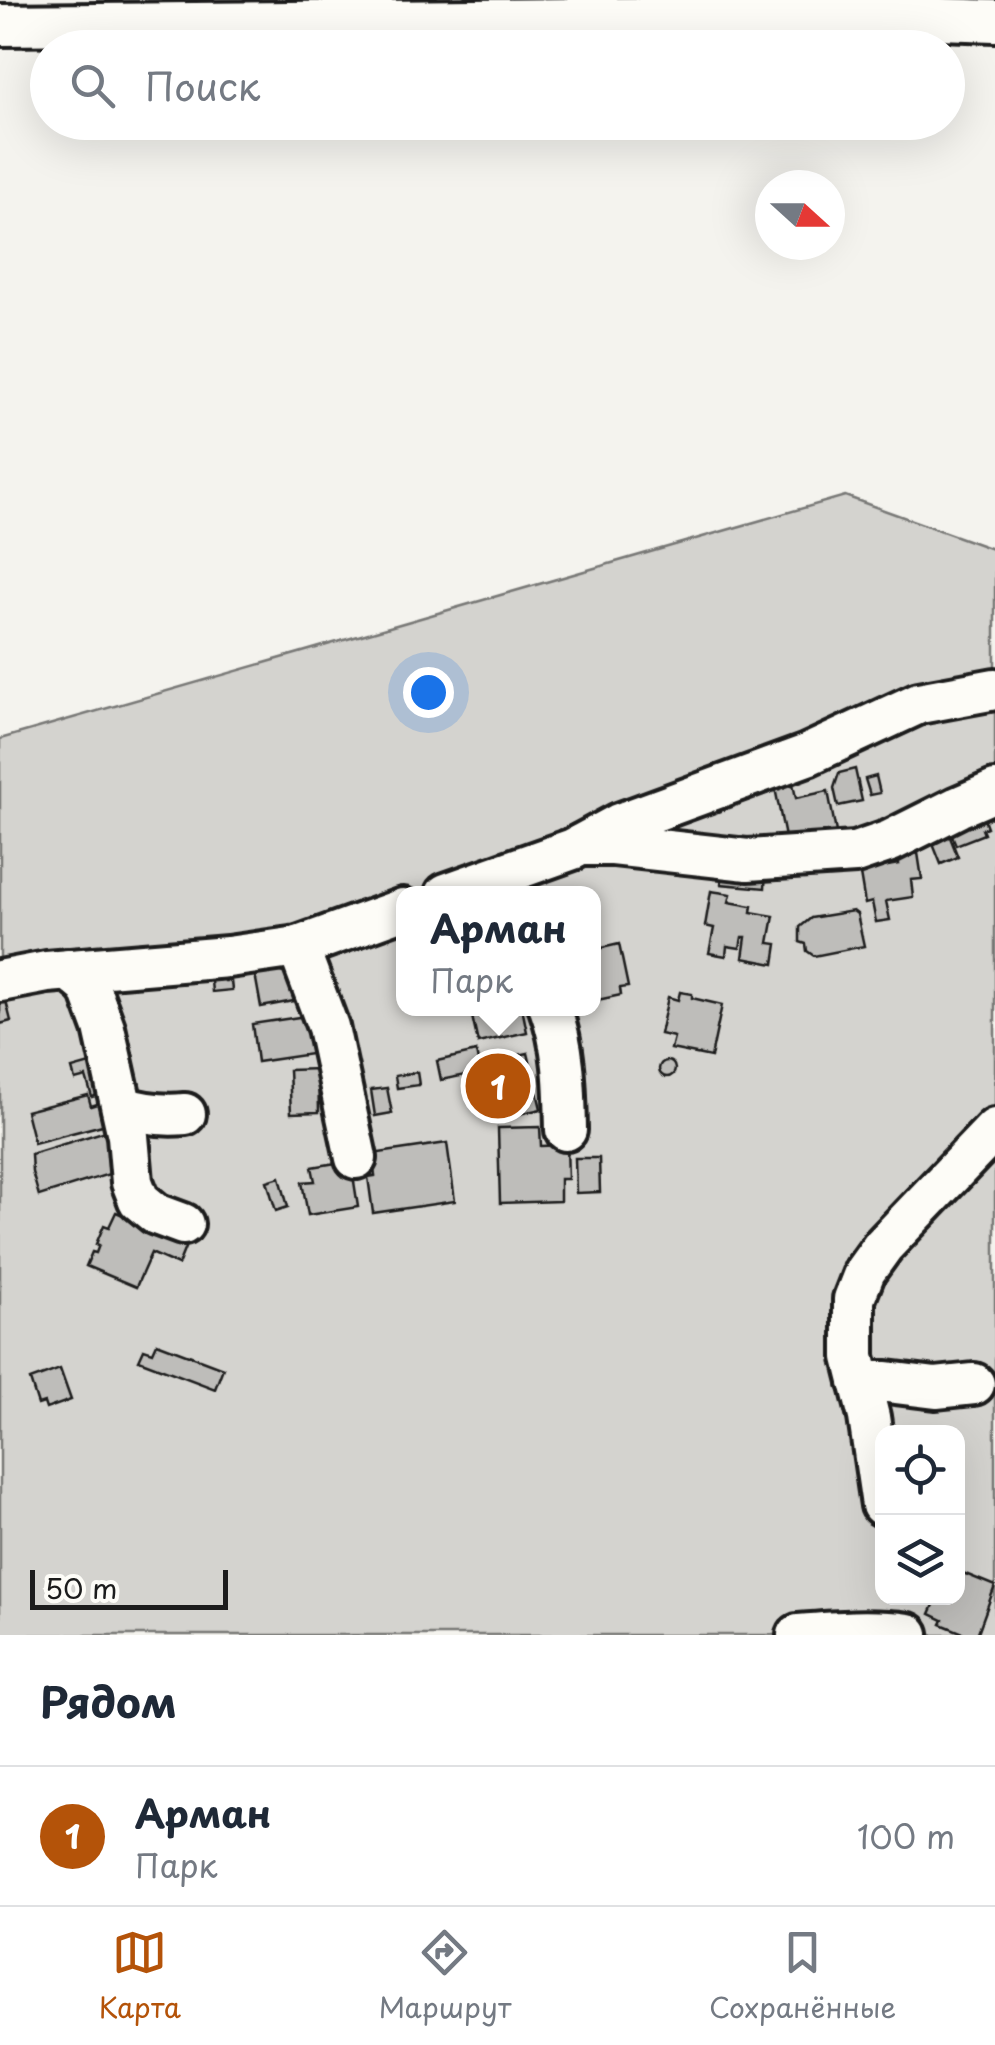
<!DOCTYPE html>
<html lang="ru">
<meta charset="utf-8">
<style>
body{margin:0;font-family:"Playpen Sans",sans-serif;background:#f2f2f3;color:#1f2937}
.controls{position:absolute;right:30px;bottom:30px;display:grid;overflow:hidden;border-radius:20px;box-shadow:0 10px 40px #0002}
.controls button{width:90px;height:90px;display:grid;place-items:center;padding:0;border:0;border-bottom:2px solid #e0e1e3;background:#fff;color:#1f2937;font:50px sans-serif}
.compass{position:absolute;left:755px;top:170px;width:90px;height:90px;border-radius:50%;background:#fff;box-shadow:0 10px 40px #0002;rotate:111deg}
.scale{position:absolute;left:30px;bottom:25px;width:198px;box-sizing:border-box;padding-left:10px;border:5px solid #1c1c1c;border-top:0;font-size:28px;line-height:35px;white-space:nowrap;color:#1c1c1c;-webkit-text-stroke:8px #fdfcf7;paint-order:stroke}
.you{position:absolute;left:428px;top:692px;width:35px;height:35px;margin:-25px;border:8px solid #fff;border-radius:50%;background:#1a73e8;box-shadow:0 0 0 15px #1a73e833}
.badge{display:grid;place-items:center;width:65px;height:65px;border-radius:50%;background:#b45309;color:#fff;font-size:32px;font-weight:700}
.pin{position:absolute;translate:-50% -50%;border:5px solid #fff;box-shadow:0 2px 10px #0006}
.popup{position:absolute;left:396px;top:886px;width:205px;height:130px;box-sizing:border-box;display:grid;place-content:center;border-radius:20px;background:#fff;filter:drop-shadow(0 2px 8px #0005);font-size:32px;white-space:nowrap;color:#747a83}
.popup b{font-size:38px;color:#1f2937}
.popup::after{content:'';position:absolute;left:50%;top:100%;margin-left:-20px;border:20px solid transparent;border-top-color:#fff}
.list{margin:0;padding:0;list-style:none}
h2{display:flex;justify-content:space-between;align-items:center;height:130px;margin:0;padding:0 40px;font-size:42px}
h2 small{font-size:32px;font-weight:400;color:#747a83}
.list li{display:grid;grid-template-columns:65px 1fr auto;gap:30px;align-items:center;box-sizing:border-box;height:140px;padding:0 40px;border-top:2px solid #e0e1e3}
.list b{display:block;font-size:38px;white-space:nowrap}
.list p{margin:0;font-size:32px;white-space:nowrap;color:#747a83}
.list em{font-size:32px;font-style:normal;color:#747a83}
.icon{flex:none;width:55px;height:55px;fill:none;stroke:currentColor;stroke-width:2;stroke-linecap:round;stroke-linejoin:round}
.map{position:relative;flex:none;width:995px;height:1635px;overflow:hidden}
.search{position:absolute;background:#fff;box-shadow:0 10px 40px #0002;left:30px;right:30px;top:30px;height:110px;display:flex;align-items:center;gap:25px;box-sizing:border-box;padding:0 35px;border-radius:55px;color:#747a83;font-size:38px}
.sheet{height:270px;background:#fff}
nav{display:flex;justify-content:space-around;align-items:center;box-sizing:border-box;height:140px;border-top:2px solid #e0e1e3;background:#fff;font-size:28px;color:#747a83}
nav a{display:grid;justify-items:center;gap:5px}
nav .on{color:#b45309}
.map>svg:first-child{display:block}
.green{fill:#d4d3cf;stroke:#787876;stroke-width:2.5;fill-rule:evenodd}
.building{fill:#bebdba;stroke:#1c1c1c;stroke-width:2.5}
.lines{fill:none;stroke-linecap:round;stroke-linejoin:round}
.minor-casing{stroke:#1c1c1c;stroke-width:48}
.minor{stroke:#fdfcf7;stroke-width:40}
</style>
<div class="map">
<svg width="995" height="1635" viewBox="0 0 995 1635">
<rect width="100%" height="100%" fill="#f4f3ee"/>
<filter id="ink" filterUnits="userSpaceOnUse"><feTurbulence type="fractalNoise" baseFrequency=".01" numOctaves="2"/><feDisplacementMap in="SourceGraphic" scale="20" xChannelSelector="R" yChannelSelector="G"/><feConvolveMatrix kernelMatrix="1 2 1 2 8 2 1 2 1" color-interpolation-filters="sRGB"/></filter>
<g filter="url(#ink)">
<path class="green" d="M845,496L995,550V1635H0V739ZM403,894H593V1008H403ZM882,1432H958V1598H882Z"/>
<g class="building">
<polygon points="790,769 796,798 828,791 836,832 818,835 820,846 788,852 772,773"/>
<polygon points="855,769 862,801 838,806 834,788 839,773"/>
<polygon points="876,776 880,793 870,795 865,779"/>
<polygon points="981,810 987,827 982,829 984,834 956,845 947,823"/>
<polygon points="946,827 958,857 941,864 929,834"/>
<polygon points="918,853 922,879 911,880 913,897 886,901 890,920 876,922 872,902 865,904 860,874 865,870 899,864 898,857"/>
<polygon points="723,866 766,869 765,888 721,884"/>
<polygon points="711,891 731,894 729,902 752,906 751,912 774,916 769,943 777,944 774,964 743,958 746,937 742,937 740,948 727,946 726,956 709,953 714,928 705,926"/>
<polygon points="853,911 857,914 864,946 814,956 807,951 806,944 800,942 800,927 811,918"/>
<polygon points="619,944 628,987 620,988 621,995 593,1001 593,950"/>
<polygon points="259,965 293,967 299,1000 261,1007 255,974 260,973"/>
<polygon points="223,969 225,981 231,981 232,990 212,992 210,970"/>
<polygon points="680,992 692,994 692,998 722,1005 711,1057 671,1049 674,1037 660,1034 668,997 678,1000"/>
<polygon points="6,1001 11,1021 0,1024 0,1002"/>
<polygon points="465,1008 522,1008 527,1032 478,1043 471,1012 466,1013"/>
<polygon points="306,1016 311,1054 257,1062 252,1024"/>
<polygon points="476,1052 480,1072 441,1080 437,1061"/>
<polygon points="528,1053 541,1109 510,1116 508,1106 497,1108 488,1064 491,1061"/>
<circle cx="667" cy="1069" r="8"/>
<polygon points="97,1062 107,1093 92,1097 86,1077 75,1080 72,1069"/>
<polygon points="318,1069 319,1112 291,1113 289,1070"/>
<polygon points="417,1072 419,1085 397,1088 395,1076"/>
<polygon points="387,1088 392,1113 375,1116 371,1090"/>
<polygon points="88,1095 91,1106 100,1103 106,1124 34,1143 26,1111"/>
<polygon points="540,1127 541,1146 567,1145 568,1179 560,1179 560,1201 500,1203 498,1128"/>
<polygon points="109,1130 122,1170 39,1196 32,1172 31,1154"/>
<polygon points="447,1143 455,1201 373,1213 368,1177 375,1176 372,1154"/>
<polygon points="575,1158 599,1158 600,1192 576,1193"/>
<polygon points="342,1162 344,1176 353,1175 358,1207 308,1215 302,1182 315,1181 312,1167"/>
<polygon points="280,1177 288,1207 276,1211 267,1181"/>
<polygon points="116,1212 142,1223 189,1238 178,1265 151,1253 136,1287 86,1266 92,1252 96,1253 99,1245 96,1244 104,1225 109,1227"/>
<polygon points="157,1343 223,1368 215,1389 139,1360 144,1349 153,1352"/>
<polygon points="60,1369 71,1400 46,1409 44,1403 38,1405 30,1380"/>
<polygon points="958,1571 995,1586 977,1635 968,1635 941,1624 943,1620 930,1614 937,1598 958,1598"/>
</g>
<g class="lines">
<g class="minor-casing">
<g id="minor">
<polyline points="0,25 859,16 995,21"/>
<polyline points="581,845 613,845 748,860 855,853 890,841 958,807 995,791"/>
<polyline points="446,894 573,849 619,824 807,755 919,703 995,689"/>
<polyline points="298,947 328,1027 356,1158"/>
<polyline points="69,970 89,987 104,1028 128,1136 132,1182 139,1200 156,1214 183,1224"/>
<polyline points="0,981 47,972 228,957 298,947 403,909"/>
<path d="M550,1008C565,1048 565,1089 566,1130"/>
<path d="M122,1107C144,1114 163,1116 185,1114"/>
<polyline points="860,1382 887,1382 936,1388 974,1384"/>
<polyline points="882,1505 869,1417 854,1357 854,1299 865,1271 883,1246 995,1129"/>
<path d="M798,1635C835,1632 871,1629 908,1634"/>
</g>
</g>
<use href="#minor" class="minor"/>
</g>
</g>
</svg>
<div class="controls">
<button><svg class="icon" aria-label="locate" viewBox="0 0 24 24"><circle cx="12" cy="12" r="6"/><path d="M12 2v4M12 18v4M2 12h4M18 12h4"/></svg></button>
<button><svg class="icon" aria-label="layers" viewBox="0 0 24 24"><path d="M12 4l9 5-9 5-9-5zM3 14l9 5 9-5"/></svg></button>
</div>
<svg class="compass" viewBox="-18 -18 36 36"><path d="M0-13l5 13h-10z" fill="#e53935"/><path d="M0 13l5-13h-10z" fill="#747a83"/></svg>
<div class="scale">50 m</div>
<div class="you"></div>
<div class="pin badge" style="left:498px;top:1086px">1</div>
<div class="popup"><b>Арман</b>Парк</div>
<div class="search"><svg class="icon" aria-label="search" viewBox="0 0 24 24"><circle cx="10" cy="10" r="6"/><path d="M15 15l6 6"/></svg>Поиск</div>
</div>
<section class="sheet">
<h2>Рядом<small></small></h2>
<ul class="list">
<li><span class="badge">1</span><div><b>Арман</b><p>Парк</p></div><em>100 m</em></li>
</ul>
</section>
<nav>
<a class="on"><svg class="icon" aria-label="map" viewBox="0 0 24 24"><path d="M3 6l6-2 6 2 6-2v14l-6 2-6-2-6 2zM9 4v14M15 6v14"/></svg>Карта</a>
<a><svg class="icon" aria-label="directions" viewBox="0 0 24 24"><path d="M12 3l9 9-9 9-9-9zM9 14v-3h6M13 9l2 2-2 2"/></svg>Маршрут</a>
<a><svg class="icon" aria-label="saved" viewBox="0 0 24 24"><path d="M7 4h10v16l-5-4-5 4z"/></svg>Сохранённые</a>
</nav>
